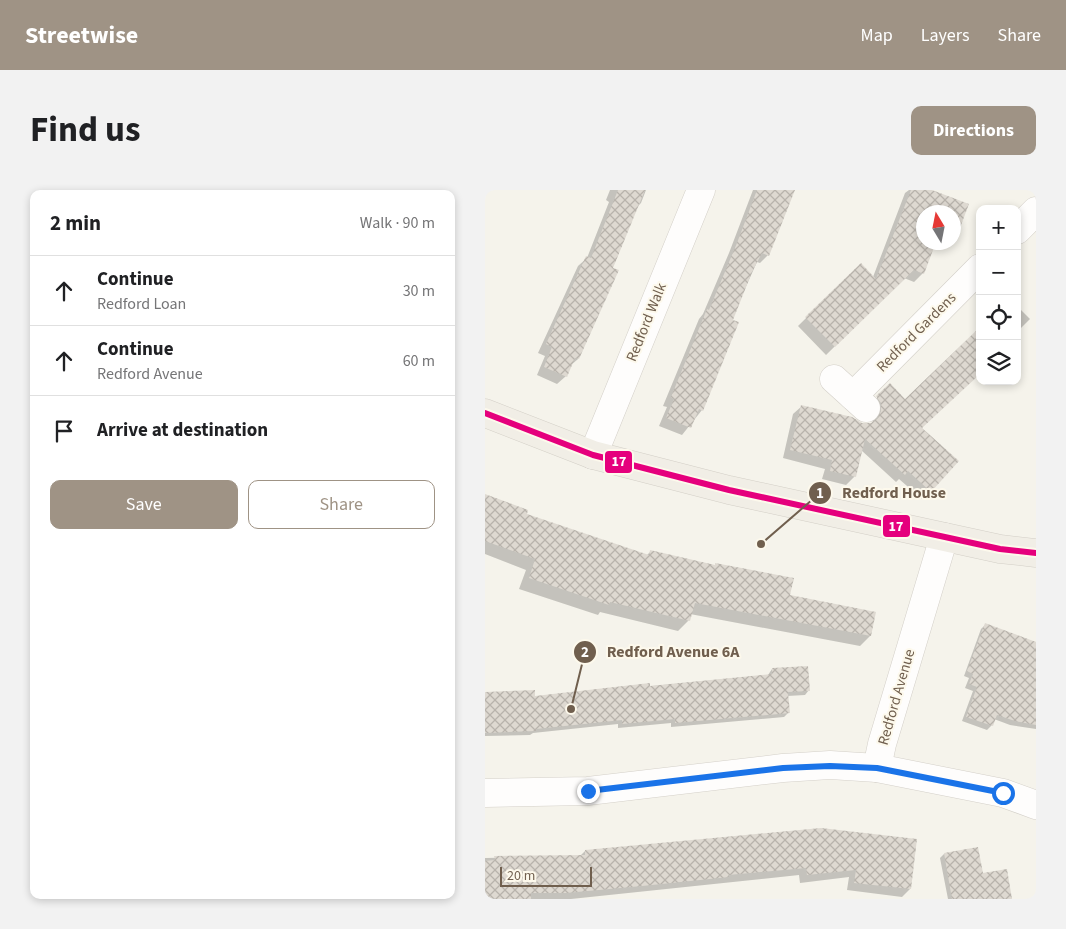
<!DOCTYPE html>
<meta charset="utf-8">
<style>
body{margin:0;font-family:"Source Sans 3",sans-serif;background:#f2f2f2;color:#202124}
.controls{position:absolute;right:15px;top:15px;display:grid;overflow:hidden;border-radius:10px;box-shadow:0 2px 8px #0003}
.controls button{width:45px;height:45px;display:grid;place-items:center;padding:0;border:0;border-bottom:1px solid #e0e0e0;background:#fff;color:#202124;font:25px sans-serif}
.compass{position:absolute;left:431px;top:15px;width:45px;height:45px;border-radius:50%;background:#fff;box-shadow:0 2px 8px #0003;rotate:350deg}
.scale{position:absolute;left:15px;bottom:12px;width:92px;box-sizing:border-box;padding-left:5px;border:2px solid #705f4e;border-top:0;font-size:14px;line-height:18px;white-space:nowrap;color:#705f4e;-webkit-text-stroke:4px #fdf9ec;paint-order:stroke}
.stop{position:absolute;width:15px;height:15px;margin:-11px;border:4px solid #1a73e8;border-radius:50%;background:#fff}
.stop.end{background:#1a73e8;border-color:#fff;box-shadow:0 1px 5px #0008}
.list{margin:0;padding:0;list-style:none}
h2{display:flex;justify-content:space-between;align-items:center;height:65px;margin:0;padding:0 20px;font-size:21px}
h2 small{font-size:16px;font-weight:400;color:#757577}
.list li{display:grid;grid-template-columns:32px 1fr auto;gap:15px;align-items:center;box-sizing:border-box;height:70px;padding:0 20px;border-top:1px solid #e0e0e0}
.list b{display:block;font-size:19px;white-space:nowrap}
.list p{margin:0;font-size:16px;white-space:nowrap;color:#757577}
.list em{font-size:16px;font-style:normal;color:#757577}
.actions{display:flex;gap:10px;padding:15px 20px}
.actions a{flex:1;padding:11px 0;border:1px solid #9f9385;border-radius:10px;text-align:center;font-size:18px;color:#9f9385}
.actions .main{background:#9f9385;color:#fff}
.icon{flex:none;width:28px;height:28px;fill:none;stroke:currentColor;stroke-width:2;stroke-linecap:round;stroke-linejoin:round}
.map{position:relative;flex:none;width:551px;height:709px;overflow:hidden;border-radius:10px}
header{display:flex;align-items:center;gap:30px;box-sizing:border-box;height:70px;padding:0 25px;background:#9f9385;color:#fff}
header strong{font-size:24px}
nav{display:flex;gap:28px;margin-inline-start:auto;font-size:18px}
.intro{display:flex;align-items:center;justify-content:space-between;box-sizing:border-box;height:120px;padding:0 30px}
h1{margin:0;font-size:35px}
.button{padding:12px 22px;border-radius:10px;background:#9f9385;color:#fff;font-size:18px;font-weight:700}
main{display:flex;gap:30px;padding:0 30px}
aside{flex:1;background:#fff;border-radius:10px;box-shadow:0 2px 8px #0003}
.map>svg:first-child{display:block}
.shadow{fill:#0003}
.building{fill:url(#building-cross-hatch)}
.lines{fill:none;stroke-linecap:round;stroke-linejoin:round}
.minor-casing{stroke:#d4d0c9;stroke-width:29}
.major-casing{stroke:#d3cfc7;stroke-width:29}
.minor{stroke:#fefdfc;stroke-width:28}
.major{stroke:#f1eee6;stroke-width:28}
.bus-1-casing{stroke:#fdf9ec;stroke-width:10}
.bus-1{stroke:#e5007d;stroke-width:6}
.route{stroke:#1a73e8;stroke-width:6}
.labels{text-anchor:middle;stroke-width:4;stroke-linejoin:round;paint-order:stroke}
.street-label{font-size:15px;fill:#705f4e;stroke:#fdf9ec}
.leader{fill:none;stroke:#705f4e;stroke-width:2}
.callout-dot{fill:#705f4e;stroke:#fdf9ec;stroke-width:2}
.mark-label{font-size:15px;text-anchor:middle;font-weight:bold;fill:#fff}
.callout-label{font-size:16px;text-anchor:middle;font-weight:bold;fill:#705f4e;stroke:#fdf9ec;stroke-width:4;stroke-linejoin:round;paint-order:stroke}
.line-badge{stroke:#fdf9ec;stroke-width:2}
.badge-label{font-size:14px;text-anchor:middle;font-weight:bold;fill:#fff}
</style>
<header>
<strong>Streetwise</strong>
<nav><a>Map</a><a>Layers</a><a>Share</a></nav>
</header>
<div class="intro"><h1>Find us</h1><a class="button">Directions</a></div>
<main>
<aside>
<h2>2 min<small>Walk · 90 m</small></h2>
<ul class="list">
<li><svg class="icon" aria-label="ahead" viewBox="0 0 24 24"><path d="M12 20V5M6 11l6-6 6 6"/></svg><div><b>Continue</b><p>Redford Loan</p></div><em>30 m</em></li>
<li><svg class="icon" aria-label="ahead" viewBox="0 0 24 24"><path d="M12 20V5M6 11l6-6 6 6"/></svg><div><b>Continue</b><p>Redford Avenue</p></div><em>60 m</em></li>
<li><svg class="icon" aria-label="arrive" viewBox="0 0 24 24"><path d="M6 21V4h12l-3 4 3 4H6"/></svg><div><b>Arrive at destination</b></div></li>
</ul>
<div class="actions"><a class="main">Save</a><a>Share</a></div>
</aside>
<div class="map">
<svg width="551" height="709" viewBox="0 0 551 709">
<defs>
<pattern id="building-cross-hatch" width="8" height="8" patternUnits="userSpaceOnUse" patternTransform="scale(1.25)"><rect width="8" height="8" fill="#ded9d1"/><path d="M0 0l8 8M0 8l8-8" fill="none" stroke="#b8b3ac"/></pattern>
</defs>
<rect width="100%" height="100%" fill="#f5f3eb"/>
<g class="shadow">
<polygon points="125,0 161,0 156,13 151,18 126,78 132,81 93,169 85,176 81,186 72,194 52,185 60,166 53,163 93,76 102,68 124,12 121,10"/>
<polygon points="268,0 309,0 283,65 275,73 272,72 246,130 217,220 197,245 174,236 182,217 178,216 214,129 218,124 244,63"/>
<polygon points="424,0 444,0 482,15 472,42 468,45 468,22 438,22 438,83 429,92 419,88 341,165 313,136 376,74 388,87 420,3"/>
<polygon points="532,116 545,129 532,142"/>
<polygon points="405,195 436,238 445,301 437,309 414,289 411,292 376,260 370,286 361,295 337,289 340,279 298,268 308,224 317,216 377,234 387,234 388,230 388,221 384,216"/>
<polygon points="0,305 40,325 161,366 166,361 229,376 231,374 304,406 385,446 375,456 205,424 204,430 193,441 115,422 113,425 34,399 41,380 0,364"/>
<polygon points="500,435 551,457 551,539 525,535 509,529 506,536 502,540 477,531 488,501 480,498 484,488 479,486 496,439"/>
<polygon points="287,479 324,500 320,505 302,506 304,522 299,527 186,537 186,533 133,538 133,534 48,543 45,545 0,546 0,503 49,507 283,485"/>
<polygon points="336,639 425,699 417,707 362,700 364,687 315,693 314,685 86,709 0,709 0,668 95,666 100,661"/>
<polygon points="492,658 497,684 526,709 463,709 455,668 459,664"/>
</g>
<g class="building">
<polygon points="133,0 160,0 128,78 134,80 94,169 90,168 82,187 59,177 67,157 61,154 101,66 106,68"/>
<polygon points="272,0 310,0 284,66 277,63 267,82 248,130 254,132 218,221 214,219 206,238 181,228 189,209 186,207 222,119 224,120 252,53"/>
<polygon points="426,0 447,0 484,14 473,43 468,41 468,22 438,22 438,52 451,52 439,84 429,80 350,157 320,127 376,73 391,89"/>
<polygon points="495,137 495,184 437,238 474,271 446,302 423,281 420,285 380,249 371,287 345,281 347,270 305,260 316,215 367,227 377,233 386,233 393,228 396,221 396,213 391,206 405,193 420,209"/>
<polygon points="0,304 43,320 42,324 164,365 165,360 230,375 230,373 309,388 305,405 391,422 386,446 210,413 205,431 125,412 124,415 44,388 50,369 0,351"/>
<polygon points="500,433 551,452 551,535 530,531 512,525 508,536 481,527 492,497 484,494 488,484 482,481"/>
<polygon points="323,476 325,501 303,502 305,523 190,533 190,529 137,534 137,530 51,539 51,541 0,543 0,502 50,500 50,506 165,493 165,496 287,484 287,478"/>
<polygon points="336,638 432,649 426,699 369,693 371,680 322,685 321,678 243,685 244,687 157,696 81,703 46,703 46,709 0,709 0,671 10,670 9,666 100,665 100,660"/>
<polygon points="493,657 498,683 522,679 527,709 467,709 459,663"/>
</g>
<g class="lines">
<g class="minor-casing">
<g id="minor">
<polyline points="532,40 551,21"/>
<polyline points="349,189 381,218"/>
<polyline points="368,206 495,78"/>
<polyline points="108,265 216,0"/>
<polyline points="392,578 518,603 551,615"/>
<polyline points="0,603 103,601 298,578 345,575 392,578 397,554 459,347"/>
</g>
</g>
<g class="major-casing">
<polyline id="major" points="0,223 108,265 244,300 515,359 551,363"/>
</g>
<use href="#minor" class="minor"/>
<use href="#major" class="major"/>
<g class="bus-1-casing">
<polyline id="bus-1" points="0,223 108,265 244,300 515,359 551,363"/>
</g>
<use href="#bus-1" class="bus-1"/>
</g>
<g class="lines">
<polyline class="route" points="103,601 298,578 345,576 392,578 518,603"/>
</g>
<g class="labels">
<g class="street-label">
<text transform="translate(161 132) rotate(-68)" y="5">Redford Walk</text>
<text transform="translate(431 142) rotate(-45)" y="5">Redford Gardens</text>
<text transform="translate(411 507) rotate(-74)" y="5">Redford Avenue</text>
</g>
</g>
<path class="leader" d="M276 354L335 303M86 519L100 462"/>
<g class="callout-dot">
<circle cx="276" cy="354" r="5"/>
<circle cx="86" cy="519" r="5"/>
<circle cx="335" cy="303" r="12"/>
<circle cx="100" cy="462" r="12"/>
</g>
<g class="mark-label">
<text x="335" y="308">1</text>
<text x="100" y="467">2</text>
</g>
<g class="callout-label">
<text x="409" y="308">Redford House</text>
<text x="188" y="467">Redford Avenue 6A</text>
</g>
<g class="line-badge">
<rect x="119" y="260" width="29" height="24" rx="5" fill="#e5007d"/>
<rect x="397" y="324" width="29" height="24" rx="5" fill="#e5007d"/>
</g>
<g class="badge-label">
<text x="134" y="276">17</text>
<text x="411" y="341">17</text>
</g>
</svg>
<div class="controls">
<button>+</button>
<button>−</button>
<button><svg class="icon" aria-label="locate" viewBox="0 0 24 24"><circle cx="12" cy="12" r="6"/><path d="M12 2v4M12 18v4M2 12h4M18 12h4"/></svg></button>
<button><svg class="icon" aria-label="layers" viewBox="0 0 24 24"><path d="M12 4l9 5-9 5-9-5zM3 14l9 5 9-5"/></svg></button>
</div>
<svg class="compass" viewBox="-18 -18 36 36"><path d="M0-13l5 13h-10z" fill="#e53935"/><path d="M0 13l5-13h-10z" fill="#757577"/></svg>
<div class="scale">20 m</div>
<div class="stop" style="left:518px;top:603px"></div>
<div class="stop end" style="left:103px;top:601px"></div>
</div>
</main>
